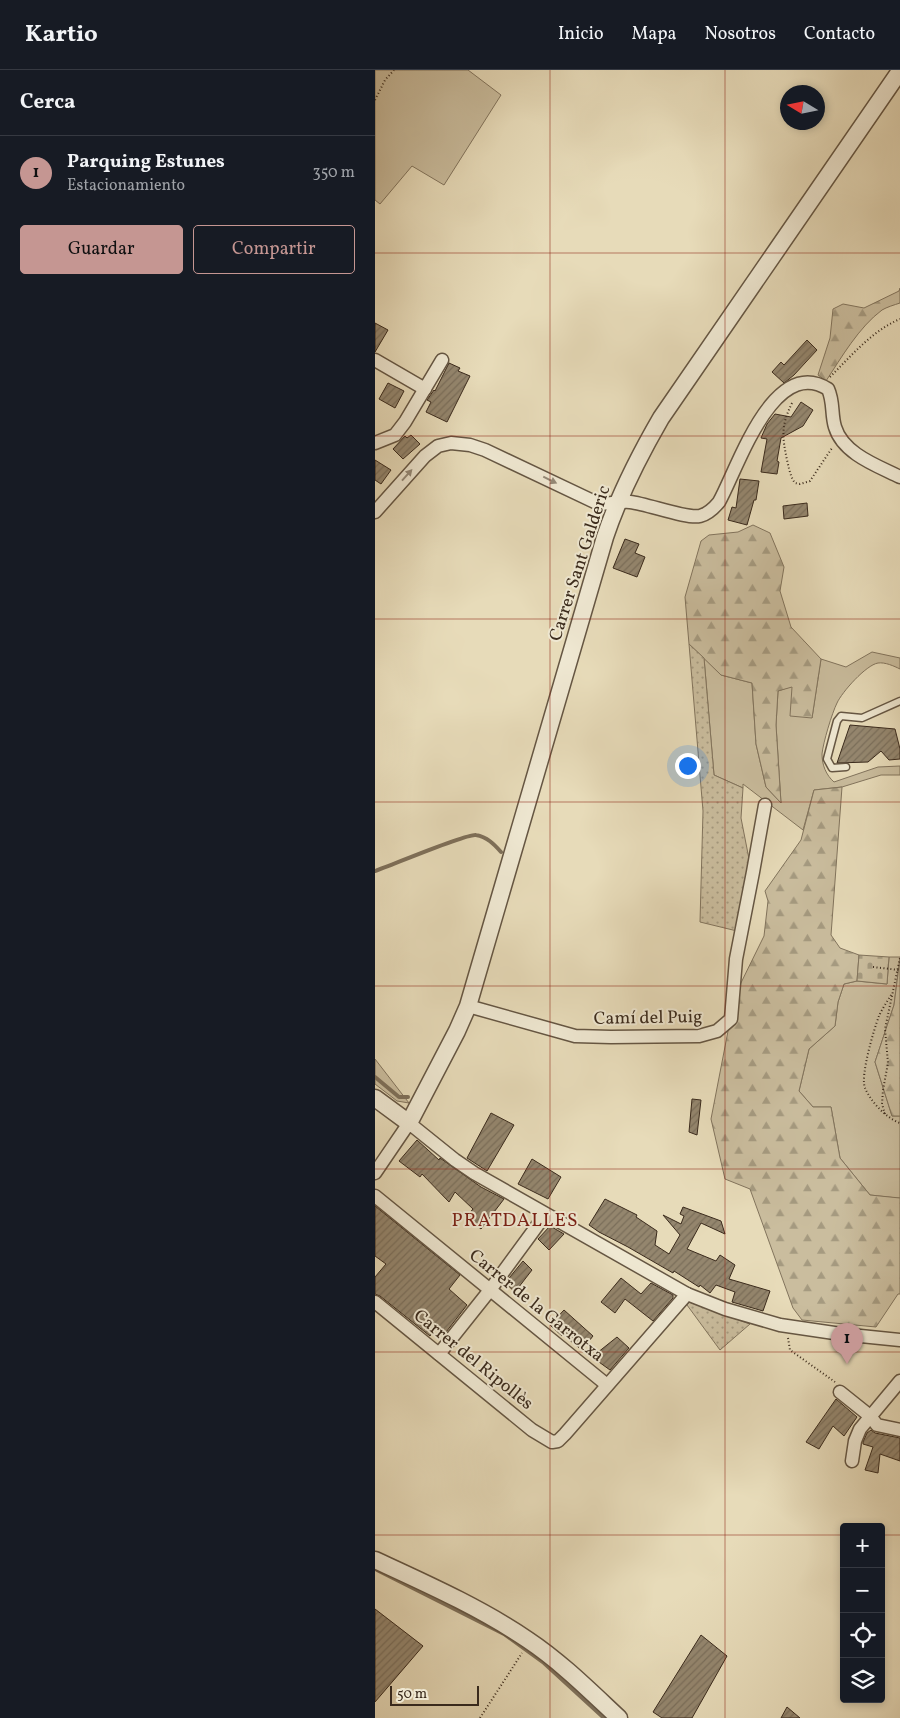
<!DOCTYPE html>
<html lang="es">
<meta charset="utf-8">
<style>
body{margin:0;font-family:Vollkorn,serif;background:#20242c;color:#f1f3f6}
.controls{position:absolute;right:15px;bottom:15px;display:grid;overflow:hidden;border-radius:5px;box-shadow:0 2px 8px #0003}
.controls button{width:45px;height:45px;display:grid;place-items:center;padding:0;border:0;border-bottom:1px solid #363941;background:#171b24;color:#f1f3f6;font:25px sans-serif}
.compass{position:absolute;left:405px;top:15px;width:45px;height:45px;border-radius:50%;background:#171b24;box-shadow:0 2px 8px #0003;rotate:280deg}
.scale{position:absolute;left:15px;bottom:12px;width:89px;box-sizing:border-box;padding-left:5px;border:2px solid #3a2a1c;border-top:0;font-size:14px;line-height:18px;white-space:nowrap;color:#3a2a1c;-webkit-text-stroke:4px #efe8d2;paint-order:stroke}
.you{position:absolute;left:312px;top:695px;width:18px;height:18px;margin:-12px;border:4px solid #fff;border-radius:50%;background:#1a73e8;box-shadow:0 0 0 8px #1a73e833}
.badge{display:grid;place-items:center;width:32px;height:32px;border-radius:50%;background:#c59692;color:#111;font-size:16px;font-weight:700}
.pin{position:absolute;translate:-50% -41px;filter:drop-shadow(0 1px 2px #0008)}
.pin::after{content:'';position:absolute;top:26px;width:18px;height:15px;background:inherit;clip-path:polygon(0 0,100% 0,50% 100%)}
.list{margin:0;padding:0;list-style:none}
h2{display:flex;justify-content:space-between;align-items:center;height:65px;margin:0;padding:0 20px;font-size:21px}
h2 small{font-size:16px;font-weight:400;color:#9ea1a6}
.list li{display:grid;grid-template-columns:32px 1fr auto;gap:15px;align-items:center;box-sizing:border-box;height:75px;padding:0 20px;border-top:1px solid #363941}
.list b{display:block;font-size:19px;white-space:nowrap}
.list p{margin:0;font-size:16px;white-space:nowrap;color:#9ea1a6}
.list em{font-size:16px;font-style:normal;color:#9ea1a6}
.actions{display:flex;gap:10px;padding:15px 20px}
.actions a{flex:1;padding:11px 0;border:1px solid #c59692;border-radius:5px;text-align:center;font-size:18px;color:#c59692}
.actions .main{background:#c59692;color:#111}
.icon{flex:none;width:28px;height:28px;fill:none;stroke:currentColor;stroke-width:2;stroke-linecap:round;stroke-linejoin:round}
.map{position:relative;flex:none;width:525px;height:1648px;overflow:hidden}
header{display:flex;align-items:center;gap:30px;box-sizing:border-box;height:70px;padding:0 25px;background:#171b24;border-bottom:1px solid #363941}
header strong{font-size:24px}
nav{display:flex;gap:28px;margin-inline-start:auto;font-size:18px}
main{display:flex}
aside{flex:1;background:#171b24}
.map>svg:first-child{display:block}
.grass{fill:#cabd9e;stroke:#82745d}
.forest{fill:url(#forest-firs);stroke:#82745d}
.cemetery{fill:url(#cemetery-stones);stroke:#82745d}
.park{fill:url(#park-dots);stroke:#82745d}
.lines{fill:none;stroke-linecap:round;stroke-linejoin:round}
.stream{stroke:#7e705a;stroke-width:4}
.building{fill:url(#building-hatch);stroke:#3a2a1c}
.service-casing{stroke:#655643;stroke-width:9}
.minor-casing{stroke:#655643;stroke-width:15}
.tertiary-casing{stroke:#655643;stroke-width:19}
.path{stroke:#3a2a1c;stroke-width:2;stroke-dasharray:1 2.5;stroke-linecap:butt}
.service{stroke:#efe8d2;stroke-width:6}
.minor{stroke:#efe8d2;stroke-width:12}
.tertiary{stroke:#efe8d2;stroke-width:16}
.oneway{fill:#948977}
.grid{fill:none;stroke:#8f2418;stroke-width:1;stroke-opacity:0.55}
.labels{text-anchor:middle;stroke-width:4;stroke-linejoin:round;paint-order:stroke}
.street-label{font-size:18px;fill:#3a2a1c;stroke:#efe8d2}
.neighbourhood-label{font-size:19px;letter-spacing:1px;fill:#7a1f14;stroke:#efe8d2}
</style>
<header>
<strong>Kartio</strong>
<nav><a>Inicio</a><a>Mapa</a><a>Nosotros</a><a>Contacto</a></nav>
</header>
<main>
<aside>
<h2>Cerca<small></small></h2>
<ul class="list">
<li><span class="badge">1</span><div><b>Parquing Estunes</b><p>Estacionamiento</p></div><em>350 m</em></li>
</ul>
<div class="actions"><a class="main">Guardar</a><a>Compartir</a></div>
</aside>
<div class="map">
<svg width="525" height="1648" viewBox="0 0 525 1648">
<defs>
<pattern id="forest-firs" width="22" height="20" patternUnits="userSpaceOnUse" patternTransform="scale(1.25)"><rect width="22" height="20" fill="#cabd9e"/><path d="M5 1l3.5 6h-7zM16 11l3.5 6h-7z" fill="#a59a80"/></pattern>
<pattern id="cemetery-stones" width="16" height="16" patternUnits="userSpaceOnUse" patternTransform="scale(1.25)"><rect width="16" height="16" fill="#cabd9e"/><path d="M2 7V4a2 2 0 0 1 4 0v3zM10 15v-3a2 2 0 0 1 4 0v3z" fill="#a59a80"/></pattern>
<pattern id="park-dots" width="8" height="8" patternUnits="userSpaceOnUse" patternTransform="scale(1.25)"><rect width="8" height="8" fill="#cabd9e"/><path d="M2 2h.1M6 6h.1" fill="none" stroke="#a59a80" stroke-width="1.8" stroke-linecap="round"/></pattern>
<pattern id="building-hatch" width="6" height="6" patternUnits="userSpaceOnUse" patternTransform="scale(1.25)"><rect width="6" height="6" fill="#94866e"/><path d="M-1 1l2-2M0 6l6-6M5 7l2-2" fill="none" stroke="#7a6e5a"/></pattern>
</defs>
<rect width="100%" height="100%" fill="#e7dbb9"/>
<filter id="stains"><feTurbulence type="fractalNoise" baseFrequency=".004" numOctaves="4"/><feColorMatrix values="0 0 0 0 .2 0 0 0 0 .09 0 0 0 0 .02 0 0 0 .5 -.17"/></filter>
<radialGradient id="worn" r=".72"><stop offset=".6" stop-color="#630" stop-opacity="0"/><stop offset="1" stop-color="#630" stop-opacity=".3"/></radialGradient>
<g class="grass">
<polygon points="0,0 93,0 126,25 69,115 37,96 5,134 0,130"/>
<path d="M497,582L525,588V599C519,596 510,592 503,593C491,595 467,622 462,633C457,643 448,673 447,684C447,695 451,705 459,712L503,697L525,696V705H506L467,717L439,720L428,760L368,714V718L339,705L329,588L346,605L377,613L381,674L391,717L406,733L401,655L403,621L418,616L437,648L446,589L471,597Z"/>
<polygon points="514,887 525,887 519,935 500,992 517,1046 525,1046 525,1128 522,1128 495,1125 465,1088 456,1037 438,1037 424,1021 434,979 460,956 463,932 469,914 482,911 512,914"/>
<polygon points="0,989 34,1033 22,1031 0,1014"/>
</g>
<g class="forest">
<path d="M525,218V233C519,235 512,237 507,240C484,257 466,288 451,311L443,305L455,268L458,239L468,234L489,238L524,221Z"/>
<polygon points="378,455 395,463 409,497 405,521 416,557 446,589 437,648 415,646 417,617 403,621 401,655 406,733 391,717 381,674 377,613 346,605 314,574 310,527 326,471 334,465 363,462"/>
<polygon points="467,717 456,865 465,878 484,885 482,911 469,914 463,932 460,956 434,979 424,1021 438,1037 456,1037 465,1088 495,1125 525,1128 525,1224 523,1224 501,1257 427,1250 418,1238 375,1119 350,1109 336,1049 360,925 389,866 393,831 390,821 426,770 439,720"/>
<polygon points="525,888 525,1046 517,1046 500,992 519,935"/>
</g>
<polygon class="cemetery" points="484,885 514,887 512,914 482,911"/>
<g class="park">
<polygon points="314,574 329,588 339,705 368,718 366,748 375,794 362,861 325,852 328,741"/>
<polygon points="314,1232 375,1254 345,1280 312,1235"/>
</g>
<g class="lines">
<g class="stream">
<path d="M0,801C15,796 92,763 101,765C112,767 119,774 126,782"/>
<polyline points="0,1007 24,1027 33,1027"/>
<polyline points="2,1500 129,1564 169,1593 229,1648"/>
</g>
</g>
<g class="building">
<polygon points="0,253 13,260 0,282"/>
<polygon points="432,270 442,280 419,305 409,313 397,302 406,292 409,295"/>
<polygon points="74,293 85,298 83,301 95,306 72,352 51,342 56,332 52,330 59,320 60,321"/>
<polygon points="13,313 29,321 20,338 4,329"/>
<polygon points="426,332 438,340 428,356 406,368 402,391 404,392 402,404 386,402 392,369 386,368 392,354 400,344 416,347"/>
<polygon points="36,365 45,374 28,389 18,379 30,366 32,368"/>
<polygon points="0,390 16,400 6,414 0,410"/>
<polygon points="365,409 384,411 381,430 379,430 372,455 353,450 357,437 361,438"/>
<polygon points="432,433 433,446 409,449 408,436"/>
<polygon points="250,469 264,474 260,483 270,487 262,507 238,498"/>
<polygon points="475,655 520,659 525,679 525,689 514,690 506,681 493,692 462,693"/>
<polygon points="317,1029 326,1030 322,1065 314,1062"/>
<polygon points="116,1043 139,1055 112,1101 92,1088"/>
<polygon points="42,1070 64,1090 65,1088 106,1117 129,1129 106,1159 91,1147 98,1139 80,1122 74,1132 47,1104 45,1107 24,1091"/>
<polygon points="157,1089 186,1107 173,1129 143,1114"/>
<polygon points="230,1129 262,1145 261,1147 282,1161 280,1175 294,1184 305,1165 288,1145 306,1154 309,1146 305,1144 308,1137 346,1151 350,1164 326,1153 312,1179 341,1191 345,1185 360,1195 354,1209 395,1221 388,1241 357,1232 360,1222 341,1215 335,1223 325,1215 324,1217 299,1201 298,1203 253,1177 224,1162 214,1155"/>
<polygon points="0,1136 85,1205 74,1219 92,1235 68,1266 60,1259 55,1266 5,1226 0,1224 0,1207 11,1194 0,1186"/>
<polygon points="175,1156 189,1164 174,1180 163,1169"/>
<polygon points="148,1191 157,1200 140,1222 130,1213"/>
<polygon points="246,1208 266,1224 276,1213 298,1225 298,1228 278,1251 250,1229 240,1243 226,1232"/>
<polygon points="189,1240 218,1266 207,1280 188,1265 187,1266 175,1255"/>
<polygon points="242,1267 254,1278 235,1300 217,1287"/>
<polygon points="461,1329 482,1347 469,1366 458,1356 444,1379 431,1372"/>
<polygon points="496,1360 500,1363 525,1368 525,1391 505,1384 503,1403 490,1400 498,1377 488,1374 488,1372 492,1363"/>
<polygon points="0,1539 48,1576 0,1632"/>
<polygon points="326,1565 352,1586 317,1648 287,1648 278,1642"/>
<polygon points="412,1637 425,1648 406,1648"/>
</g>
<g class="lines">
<g class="service-casing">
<polyline id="service" points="471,697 457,698 452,689 462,651 466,646 487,648 525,631"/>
</g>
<g class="minor-casing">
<g id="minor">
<polyline points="0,290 50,319"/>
<polyline points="0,373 20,365 30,352 67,290"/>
<path d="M0,442L50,386L63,376L76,373L95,375L110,380L224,434C234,434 245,431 255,432C273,434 311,449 325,446C333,444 339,438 344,432C363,398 398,285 453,319C459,332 456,344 460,357C468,384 503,396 525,407"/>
<polyline points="93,936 200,966 236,967 324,966 342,961 356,949 361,889 378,802 390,735"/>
<polyline points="0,1103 34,1053 80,1090 99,1103 312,1224 350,1239 405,1255 466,1264 525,1270"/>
<polyline points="0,1126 232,1315"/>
<polyline points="0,1232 157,1360 177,1372 183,1371 190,1364 312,1224"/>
<polyline points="64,1284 115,1220 170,1145"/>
<polyline points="465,1322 495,1346 502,1355 525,1360"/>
<polyline points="477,1391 480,1371 485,1359 525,1311"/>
</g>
</g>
<g class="tertiary-casing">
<g id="tertiary">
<path d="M0,1028L34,1053L82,961L93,936L230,467C244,425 264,386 286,348L525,1"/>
<path d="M0,1490C52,1514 106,1538 153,1570C186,1592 215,1621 244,1648"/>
</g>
</g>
<g class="path">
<polyline points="0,30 10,10 19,0"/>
<path d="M455,307C477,285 497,261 525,249"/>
<path d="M417,333C406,356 407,366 412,390C414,398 415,406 420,413L425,414L435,411L457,378"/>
<polyline points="498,897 524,900"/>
<path d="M516,925C512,932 507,939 504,946C499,959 485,1006 490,1018C496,1032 511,1048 525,1053"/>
<polyline points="510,1044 507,1034 508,1020 513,993 510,959 525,888"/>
<polyline points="413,1268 415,1280 460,1312"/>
<polyline points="105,1648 147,1583"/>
</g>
<use href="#service" class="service"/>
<use href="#minor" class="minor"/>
<use href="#tertiary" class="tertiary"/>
</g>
<defs><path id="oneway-solid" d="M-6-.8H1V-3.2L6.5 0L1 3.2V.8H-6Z" transform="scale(1.25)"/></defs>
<g class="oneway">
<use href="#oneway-solid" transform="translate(32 405) rotate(-48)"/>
<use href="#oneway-solid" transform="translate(175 410) rotate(26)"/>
</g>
<path class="grid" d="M175,0V1648M350,0V1648M0,183H525M0,366H525M0,549H525M0,732H525M0,916H525M0,1099H525M0,1282H525M0,1465H469M506,1465H525"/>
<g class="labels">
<g class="street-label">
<text transform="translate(204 493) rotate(-72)" y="6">Carrer Sant Galderic</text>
<text transform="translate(273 947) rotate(-1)" y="6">Camí del Puig</text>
<text transform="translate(162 1235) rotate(39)" y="6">Carrer de la Garrotxa</text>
<text transform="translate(99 1289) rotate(39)" y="6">Carrer del Ripollès</text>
</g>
<g class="neighbourhood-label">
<text x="140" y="1156">PRATDALLES</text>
</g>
</g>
<rect width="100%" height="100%" filter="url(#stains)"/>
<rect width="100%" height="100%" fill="url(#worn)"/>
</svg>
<div class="controls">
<button>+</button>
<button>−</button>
<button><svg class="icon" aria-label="locate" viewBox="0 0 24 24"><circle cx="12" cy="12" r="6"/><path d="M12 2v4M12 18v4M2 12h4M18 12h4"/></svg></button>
<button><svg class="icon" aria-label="layers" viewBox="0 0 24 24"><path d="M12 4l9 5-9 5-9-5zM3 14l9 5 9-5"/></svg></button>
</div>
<svg class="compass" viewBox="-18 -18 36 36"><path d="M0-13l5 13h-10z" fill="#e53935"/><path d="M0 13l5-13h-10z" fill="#9ea1a6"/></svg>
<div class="scale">50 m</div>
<div class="you"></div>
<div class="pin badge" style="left:472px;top:1294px">1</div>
</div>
</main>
